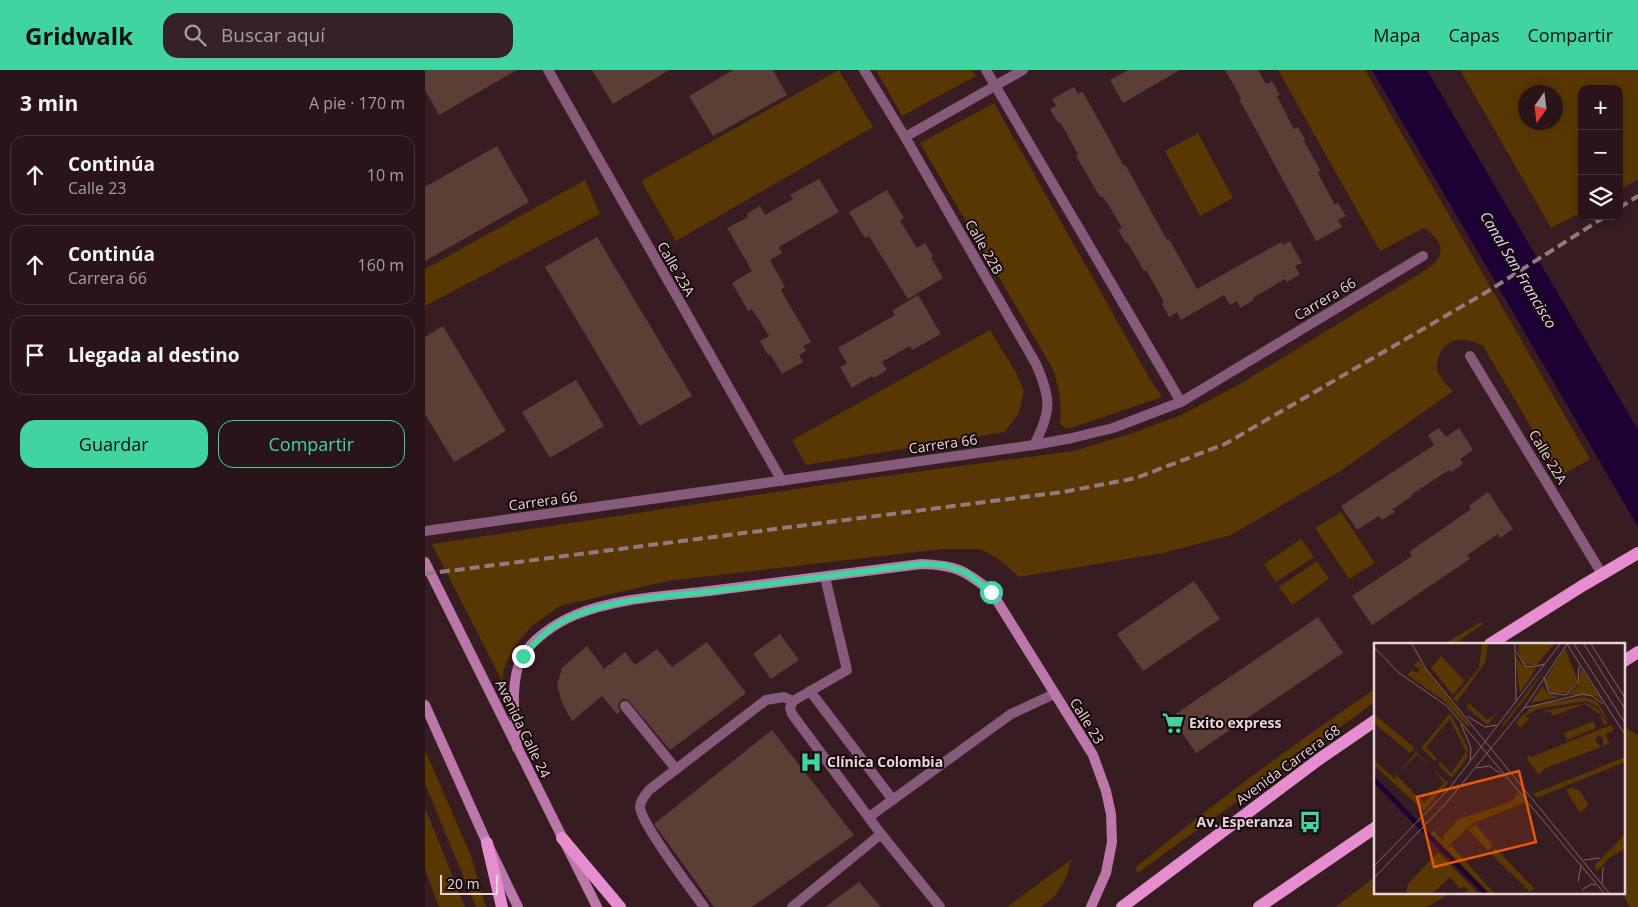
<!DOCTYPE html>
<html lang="es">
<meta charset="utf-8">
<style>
body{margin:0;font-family:"Open Sans",sans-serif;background:#352226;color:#f1f3f6}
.controls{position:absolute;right:15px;top:15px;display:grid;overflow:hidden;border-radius:10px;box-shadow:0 2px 12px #0003}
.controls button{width:45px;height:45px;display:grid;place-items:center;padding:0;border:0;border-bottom:1px solid #453438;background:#291519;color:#f1f3f6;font:25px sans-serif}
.compass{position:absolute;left:1093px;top:15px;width:45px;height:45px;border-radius:50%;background:#291519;box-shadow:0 2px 12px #0003;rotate:194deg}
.scale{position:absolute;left:15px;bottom:12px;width:58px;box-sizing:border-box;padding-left:5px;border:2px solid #e7d4d7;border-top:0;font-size:14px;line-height:18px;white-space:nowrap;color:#e7d4d7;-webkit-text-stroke:4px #170a0d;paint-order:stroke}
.stop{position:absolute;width:15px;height:15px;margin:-11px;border:4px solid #41d4a1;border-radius:50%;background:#fff}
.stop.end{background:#41d4a1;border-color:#fff;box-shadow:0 1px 5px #0008}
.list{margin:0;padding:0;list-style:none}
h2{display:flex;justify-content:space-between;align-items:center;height:65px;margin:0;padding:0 20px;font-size:21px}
h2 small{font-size:16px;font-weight:400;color:#a59fa2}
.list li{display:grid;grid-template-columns:32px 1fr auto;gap:15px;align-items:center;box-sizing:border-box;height:80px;margin:0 10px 10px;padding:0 10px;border:1px solid #453438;border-radius:15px}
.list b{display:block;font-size:19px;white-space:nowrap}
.list p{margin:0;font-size:16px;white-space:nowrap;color:#a59fa2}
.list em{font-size:16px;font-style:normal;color:#a59fa2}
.actions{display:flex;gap:10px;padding:15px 20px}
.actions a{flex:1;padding:11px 0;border:1px solid #41d4a1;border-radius:15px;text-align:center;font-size:18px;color:#41d4a1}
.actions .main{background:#41d4a1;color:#111}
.icon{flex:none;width:28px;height:28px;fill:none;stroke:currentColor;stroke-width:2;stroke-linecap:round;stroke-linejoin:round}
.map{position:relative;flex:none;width:1213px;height:837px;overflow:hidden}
header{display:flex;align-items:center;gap:30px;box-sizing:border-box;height:70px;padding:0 25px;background:#41d4a1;color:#111}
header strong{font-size:24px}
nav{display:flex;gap:28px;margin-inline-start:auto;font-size:18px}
.search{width:350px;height:45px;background:#352226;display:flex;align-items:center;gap:12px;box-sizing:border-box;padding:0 18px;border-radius:15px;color:#a59fa2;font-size:19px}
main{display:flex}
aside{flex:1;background:#291519}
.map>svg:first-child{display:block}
.green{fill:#583702;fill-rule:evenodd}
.water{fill:#1d0034}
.building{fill:#5b3e35}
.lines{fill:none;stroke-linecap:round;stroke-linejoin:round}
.lane{stroke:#855a7a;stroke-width:10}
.street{stroke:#855a7a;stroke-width:10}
.secondary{stroke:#b7a;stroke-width:10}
.primary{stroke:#e58dcf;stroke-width:12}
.rail{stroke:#927b7f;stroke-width:4;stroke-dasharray:10 5;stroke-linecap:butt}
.route{stroke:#41d4a1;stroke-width:6}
.labels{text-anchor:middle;stroke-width:4;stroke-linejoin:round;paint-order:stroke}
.street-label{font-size:14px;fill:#e7d4d7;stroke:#170a0d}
.poi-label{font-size:14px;font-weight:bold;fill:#e7d4d7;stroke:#170a0d;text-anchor:start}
.water-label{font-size:15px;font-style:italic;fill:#e2d3f7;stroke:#170a0d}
.inset-road{fill:none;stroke:#7d666a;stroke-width:1}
.view{fill:#e8590c;fill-opacity:0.15;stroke:#e8590c;stroke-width:2.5}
.inset-edge{fill:none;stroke:#e7d4d7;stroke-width:2.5}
</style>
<header>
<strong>Gridwalk</strong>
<div class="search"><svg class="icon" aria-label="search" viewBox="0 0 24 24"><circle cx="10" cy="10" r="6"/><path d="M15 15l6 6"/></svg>Buscar aquí</div>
<nav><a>Mapa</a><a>Capas</a><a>Compartir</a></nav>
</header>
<main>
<aside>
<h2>3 min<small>A pie · 170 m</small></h2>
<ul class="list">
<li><svg class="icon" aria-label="ahead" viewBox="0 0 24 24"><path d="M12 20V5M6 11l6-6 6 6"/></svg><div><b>Continúa</b><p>Calle 23</p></div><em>10 m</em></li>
<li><svg class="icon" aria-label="ahead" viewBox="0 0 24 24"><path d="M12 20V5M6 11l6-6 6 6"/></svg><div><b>Continúa</b><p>Carrera 66</p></div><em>160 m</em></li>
<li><svg class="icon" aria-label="arrive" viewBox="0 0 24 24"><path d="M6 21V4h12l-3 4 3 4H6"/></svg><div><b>Llegada al destino</b></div></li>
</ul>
<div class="actions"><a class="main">Guardar</a><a>Compartir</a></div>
</aside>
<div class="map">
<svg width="1213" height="837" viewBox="0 0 1213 837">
<rect width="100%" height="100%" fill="#371c21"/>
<g class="green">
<polygon points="414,0 448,57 251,171 216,111"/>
<polygon points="451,0 547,0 551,6 477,46"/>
<path d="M853,0H940L1165,389L1135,406L1058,276C1042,267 1022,266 1014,286C1013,290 1011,295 1012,298C1014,307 1021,315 1028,321L917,400L806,465L738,483L594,507L575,490L555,479H517L243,511L135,536L107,556L88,578L79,599L77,611L7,474L424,411L648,381L708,363L756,345L815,314L1004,198C1023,183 1017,170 999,158L955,181Z"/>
<path d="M1035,0H1213V109L1194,121V19H1157V142L1126,158ZM1100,22H1130V52H1100Z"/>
<path d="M569,33L722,304L737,327L646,358H640L635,354C637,335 634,319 629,301L495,73Z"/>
<polygon points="773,63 808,128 775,146 740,81"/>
<polygon points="160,110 175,144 0,236 0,199"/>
<polygon points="565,260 590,301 599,321 594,343 580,362 381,395 367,370"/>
<polygon points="916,442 950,493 924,509 890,458"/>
<polygon points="876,469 889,487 851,512 839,494"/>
<polygon points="892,491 904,509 867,535 854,517"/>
<polygon points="1056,552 1058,554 1029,574 1019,574"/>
<path d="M950,619V632L714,802L710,801L711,797C788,734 868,674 950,619Z"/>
<polygon points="1199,657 1213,665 1213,837 1205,837 1197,823 1199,823"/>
<polygon points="0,680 46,786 61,837 51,837 0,714"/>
<polygon points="0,738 40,837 14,837 0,799"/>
<polygon points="647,789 641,808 631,825 616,837 582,837"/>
<polygon points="950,807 951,823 1026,823 1002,837 910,837"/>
</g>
<polygon class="water" points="947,0 1002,0 1213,360 1213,457"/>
<g class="building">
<polygon points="0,0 92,0 14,45 0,20"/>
<polygon points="167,0 244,0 188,34"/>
<polygon points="308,0 348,0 362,25 288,66 264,26"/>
<polygon points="703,0 755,0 698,33 685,10"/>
<polygon points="800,0 833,0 841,14 847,11 855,25 852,26 856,34 869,59 873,57 880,70 879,71 895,100 893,102 896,109 910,135 913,133 921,146 913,150 917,157 891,171 814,29 816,28"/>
<polygon points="649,17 653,24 658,22 699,96 701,96 742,170 744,169 772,219 856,172 858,175 865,171 877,193 870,196 875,204 862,212 860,209 828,228 829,230 815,238 812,231 805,235 799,225 756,250 752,242 744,247 737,234 739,232 721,200 719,201 702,172 701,173 693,160 697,158 682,133 677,126 675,127 651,86 653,84 635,52 633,53 625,39 631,36 627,29"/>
<polygon points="72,76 104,132 0,191 0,117"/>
<polygon points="394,109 414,142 354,177 357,183 345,190 360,217 356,220 386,272 378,276 381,281 374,285 378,292 357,304 345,284 343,285 335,271 344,266 327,239 323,241 307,213 327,201 302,158 323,147 322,144 335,136 340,145 368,129 365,125"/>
<polygon points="462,120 479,148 475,151 492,178 500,173 508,186 506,188 518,208 483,229 444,166 440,168 424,142"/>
<polygon points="172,167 267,326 215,356 120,197"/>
<polygon points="493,225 516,264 487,280 485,276 457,292 462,300 449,308 447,306 427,318 415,297 422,293 413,278 470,245 467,241"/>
<polygon points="18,256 81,361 29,392 0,344 0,267"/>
<polygon points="151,310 179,356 125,388 97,342"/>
<polygon points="1014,358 1021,367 1034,358 1048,380 1035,389 1038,394 1026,402 1024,400 986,425 987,426 968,439 970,442 957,450 954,446 932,460 916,436 1009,375 1003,365"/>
<polygon points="1063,422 1088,459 1075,468 1073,464 1042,485 1045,489 947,555 927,526 987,486 984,482 1046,439 1044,436"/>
<polygon points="769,511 795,549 718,601 692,564"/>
<polygon points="893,547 918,583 771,683 746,647"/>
<polygon points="355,564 374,590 346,609 328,584"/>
<polygon points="282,572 321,623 245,680 203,630 198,629 195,631 193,637 195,641 192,644 177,626 147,651 137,633 132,615 137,598 162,576 179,599 200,582 210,595 232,579 247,597"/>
<polygon points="347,660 429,765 327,837 289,837 229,754"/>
<polygon points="434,812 456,837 400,837"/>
</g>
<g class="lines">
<g class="lane">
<polyline points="400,507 422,600 368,631 365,638 367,644 456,764 515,837"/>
<polyline points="385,621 468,730"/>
<polyline points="200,636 251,699"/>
<polyline points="444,747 586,644 629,624"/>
<path d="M279,837C267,820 216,754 215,737C215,730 220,726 224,720L341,630L359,627L368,631"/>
<polyline points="367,837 456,764"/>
</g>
<g class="street">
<polyline points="123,0 357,411"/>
<path d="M439,0L480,67L611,294C626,328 627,341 609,375"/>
<polyline points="561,0 756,332"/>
<polyline points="480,67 598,0"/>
<polyline points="1045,286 1177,504"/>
<polyline points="0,461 609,375 647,368 688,358 756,332 998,186"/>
</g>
<g class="secondary">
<polyline points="0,492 172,837"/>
<polyline points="0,635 62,773 93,837"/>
<path d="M92,678C90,651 84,612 97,587C107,569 131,553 150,545C191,528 241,526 284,521C355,512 425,503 496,494C531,495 539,500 566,521L668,685L681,721L686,744L687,772L681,803L666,837"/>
</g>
<g class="primary">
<polyline points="1065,574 1157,516 1213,483"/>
<polyline points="1199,591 1213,582"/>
<polyline points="137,768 195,837"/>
<polyline points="62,773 77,837"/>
<polyline points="697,837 893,690 951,650"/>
<polyline points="834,837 951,757"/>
</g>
<g class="rail">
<polyline points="1194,138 1213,126"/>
<polyline points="0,504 638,422 711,408 800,374 1060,223 1181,146"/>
</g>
</g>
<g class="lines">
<path class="route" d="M98,586C112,569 129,553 151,545C194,528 243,526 289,521C358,512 427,503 496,494L519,495L542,503L566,522"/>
</g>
<defs>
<g id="supermarket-bare" transform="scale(1.725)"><path d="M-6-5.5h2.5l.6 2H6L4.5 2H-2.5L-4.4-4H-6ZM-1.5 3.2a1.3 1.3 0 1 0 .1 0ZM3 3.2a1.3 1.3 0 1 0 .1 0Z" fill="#41d4a1" stroke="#170a0d" stroke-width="2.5" paint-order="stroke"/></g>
<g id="hospital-bare" transform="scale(1.725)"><path d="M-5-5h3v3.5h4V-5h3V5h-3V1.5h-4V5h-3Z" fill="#41d4a1" stroke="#170a0d" stroke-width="2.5" paint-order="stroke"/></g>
<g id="bus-bare" transform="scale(1.725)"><path d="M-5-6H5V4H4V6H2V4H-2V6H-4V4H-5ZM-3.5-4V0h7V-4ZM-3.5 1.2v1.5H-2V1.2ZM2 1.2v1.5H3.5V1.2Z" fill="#41d4a1" stroke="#170a0d" stroke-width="2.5" paint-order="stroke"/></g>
</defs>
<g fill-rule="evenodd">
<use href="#supermarket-bare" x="748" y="653"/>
<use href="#hospital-bare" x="386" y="692"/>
<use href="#bus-bare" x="885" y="752"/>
</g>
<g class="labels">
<g class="street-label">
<text transform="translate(559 177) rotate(60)" y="5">Calle 22B</text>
<text transform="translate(251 199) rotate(60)" y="5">Calle 23A</text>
<text transform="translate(900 229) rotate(-31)" y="5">Carrera 66</text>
<text transform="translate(518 374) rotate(-8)" y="5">Carrera 66</text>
<text transform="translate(1123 387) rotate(59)" y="5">Calle 22A</text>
<text transform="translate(118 431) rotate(-8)" y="5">Carrera 66</text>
<text transform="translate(662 651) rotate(58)" y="5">Calle 23</text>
<text transform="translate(98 659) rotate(64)" y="5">Avenida Calle 24</text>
<text transform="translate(863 695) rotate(-36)" y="5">Avenida Carrera 68</text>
</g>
<g class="poi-label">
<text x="764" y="658">Exito express</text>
<text x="402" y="697">Clínica Colombia</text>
<text x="868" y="757" text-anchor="end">Av. Esperanza</text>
</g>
<g class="water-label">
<text transform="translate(1093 200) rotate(59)" y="5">Canal San Francisco</text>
</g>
</g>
<g transform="translate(949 573)">
<rect width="251" height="251" fill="#371c21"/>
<path d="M108,1H114L111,20L83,59L79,56L105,25ZM145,1H180L162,23L150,21L144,7ZM191,5L204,38L194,50H177L170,39ZM67,13L91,38L79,52L57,25ZM141,13L148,22L162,26L146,50ZM45,18L96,82L94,84L69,57L33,32L38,27L43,30L46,26L39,22ZM173,23L153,53L127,86L129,81L126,85ZM207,25L229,59L222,53L194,52L204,43ZM168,43L174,51L185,54L157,60ZM210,54L223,58L240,87L232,91L235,101L229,103V95L224,92L221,98L227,104L170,126L165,132L153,116L155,111L157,114L237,82L223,63L212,58L163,66L151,73L155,76L146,85L144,81L151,74L143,82L142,79L160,62ZM95,60L113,77L122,70L114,82L92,64ZM213,60L224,66L234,81L230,82L226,71L211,61L178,73L177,69L169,68ZM76,70L94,105L93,115L78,135L64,121L66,118L77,130L92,109L76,76L52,104L63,116L61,118L47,105ZM0,71L41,105L36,110L0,80ZM220,78L222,85L193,97L190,90ZM42,109L56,123L43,112L22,132L50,160L70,140L59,126L74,140L50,168L0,122V117L21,136V134ZM251,114V119L163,155L159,151ZM198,145L205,147L215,162L206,170L192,147ZM143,149L152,159L100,180L73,204L78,203L120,250H115L56,190L59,188L70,198L69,193L85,176L131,161L140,156ZM102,182L119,203L114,208L94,186ZM251,191V205L235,215L223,228L220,223ZM121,205L160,245L156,249L116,210ZM64,209L104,250H91L94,247L90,243L86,246L76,234L59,250H32L34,241Z" fill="#583702"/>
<path d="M0,133L114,250H108L0,140Z" fill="#1d0034"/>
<path class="inset-road" d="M38,1L52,26L235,250M141,1L142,58M193,1L251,92M200,1L251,80M210,1L251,66M217,1L251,55M0,4L25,30L73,63L230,250M143,9L151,23L159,24L170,21M170,34L175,50L192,52L204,40L205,23M150,65L209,51L218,53L229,61M93,73L111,84L123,82M87,81L97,105L96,118M102,125L115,123L126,130M210,217L226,215M0,223L74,147L186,1M0,235L73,159L150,65L193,1M204,239L207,223M228,241L229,224M208,247L217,241L222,242"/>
<path class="view" d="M145,128L162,199L60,224L43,154Z"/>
<rect width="251" height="251" class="inset-edge"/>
</g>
</svg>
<div class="controls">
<button>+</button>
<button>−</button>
<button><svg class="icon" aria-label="layers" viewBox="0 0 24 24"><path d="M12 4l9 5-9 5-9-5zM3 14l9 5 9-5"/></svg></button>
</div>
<svg class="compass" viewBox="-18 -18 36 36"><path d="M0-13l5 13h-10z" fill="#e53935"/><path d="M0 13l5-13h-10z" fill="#a59fa2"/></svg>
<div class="scale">20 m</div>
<div class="stop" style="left:566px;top:522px"></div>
<div class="stop end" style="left:98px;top:586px"></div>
</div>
</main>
